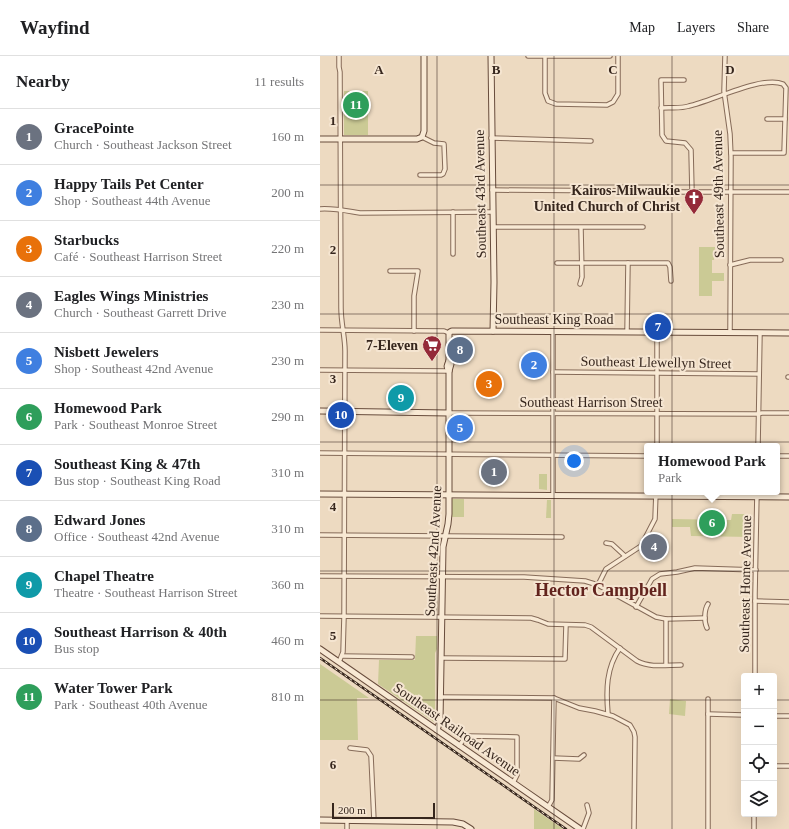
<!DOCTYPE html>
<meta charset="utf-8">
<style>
body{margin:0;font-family:Georgia,serif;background:#f6f6f6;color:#202124}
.controls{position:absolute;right:12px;bottom:12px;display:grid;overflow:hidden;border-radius:4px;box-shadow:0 4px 16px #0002}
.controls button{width:36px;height:36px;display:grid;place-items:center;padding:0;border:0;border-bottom:1px solid #e0e0e0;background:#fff;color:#202124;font:20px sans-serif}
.scale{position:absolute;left:12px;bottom:10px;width:103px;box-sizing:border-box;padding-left:4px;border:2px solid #36261d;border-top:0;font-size:11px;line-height:14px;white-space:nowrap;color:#36261d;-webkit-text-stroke:3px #f5e5d1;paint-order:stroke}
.you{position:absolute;left:254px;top:405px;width:14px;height:14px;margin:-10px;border:3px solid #fff;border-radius:50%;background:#1a73e8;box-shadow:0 0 0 6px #1a73e833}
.badge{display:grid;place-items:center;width:26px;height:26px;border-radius:50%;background:#1a73e8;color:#fff;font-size:13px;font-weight:700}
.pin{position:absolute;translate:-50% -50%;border:2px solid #fff;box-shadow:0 1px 4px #0006}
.popup{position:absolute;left:324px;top:387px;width:136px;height:52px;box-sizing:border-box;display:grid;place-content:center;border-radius:4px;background:#fff;filter:drop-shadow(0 1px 3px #0005);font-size:13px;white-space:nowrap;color:#757577}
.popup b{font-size:15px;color:#202124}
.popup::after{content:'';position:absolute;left:50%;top:100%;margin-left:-8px;border:8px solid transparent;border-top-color:#fff}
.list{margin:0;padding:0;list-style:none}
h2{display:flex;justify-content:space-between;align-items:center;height:52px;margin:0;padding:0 16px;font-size:17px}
h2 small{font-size:13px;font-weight:400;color:#757577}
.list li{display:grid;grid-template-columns:26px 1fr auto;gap:12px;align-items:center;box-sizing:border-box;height:56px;padding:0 16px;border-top:1px solid #e0e0e0}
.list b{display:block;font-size:15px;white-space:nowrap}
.list p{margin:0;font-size:13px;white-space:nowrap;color:#757577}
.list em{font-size:13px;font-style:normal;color:#757577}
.icon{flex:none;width:22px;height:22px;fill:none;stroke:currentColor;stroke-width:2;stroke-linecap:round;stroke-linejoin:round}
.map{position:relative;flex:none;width:469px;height:773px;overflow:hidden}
header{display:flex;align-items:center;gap:24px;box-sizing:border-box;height:56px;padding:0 20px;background:#fff;border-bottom:1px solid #e0e0e0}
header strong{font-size:19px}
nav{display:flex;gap:22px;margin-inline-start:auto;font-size:14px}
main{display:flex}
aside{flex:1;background:#fff}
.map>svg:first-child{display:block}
.green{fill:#cbca95}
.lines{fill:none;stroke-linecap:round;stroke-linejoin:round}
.street-casing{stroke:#866b59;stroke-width:5.5}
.secondary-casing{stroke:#684c3c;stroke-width:7}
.street{stroke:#f8e9d4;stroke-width:3.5}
.secondary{stroke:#f8e9d4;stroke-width:5}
.rail-casing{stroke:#36261d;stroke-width:2.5}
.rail{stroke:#f5e5d1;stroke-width:1;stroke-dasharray:3;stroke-linecap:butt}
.grid{fill:none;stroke:#36261d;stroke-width:1;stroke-opacity:0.55}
.labels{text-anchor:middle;stroke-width:4;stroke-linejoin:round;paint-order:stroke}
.poi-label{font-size:14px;font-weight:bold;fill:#36261d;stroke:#f5e5d1;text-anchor:end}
.street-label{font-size:14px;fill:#36261d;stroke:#f5e5d1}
.district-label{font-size:18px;font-weight:bold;fill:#62231d;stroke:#f5e5d1}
.grid-label{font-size:13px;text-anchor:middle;font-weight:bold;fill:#36261d;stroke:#f5e5d1;stroke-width:4;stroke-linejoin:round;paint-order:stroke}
</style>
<header>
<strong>Wayfind</strong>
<nav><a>Map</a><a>Layers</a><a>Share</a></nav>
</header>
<main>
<aside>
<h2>Nearby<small>11 results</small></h2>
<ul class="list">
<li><span class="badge" style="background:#6b7280">1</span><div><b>GracePointe</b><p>Church · Southeast Jackson Street</p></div><em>160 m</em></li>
<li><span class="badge" style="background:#3f7fe0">2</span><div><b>Happy Tails Pet Center</b><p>Shop · Southeast 44th Avenue</p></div><em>200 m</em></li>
<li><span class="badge" style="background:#e8710a">3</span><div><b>Starbucks</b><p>Café · Southeast Harrison Street</p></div><em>220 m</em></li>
<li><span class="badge" style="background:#6b7280">4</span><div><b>Eagles Wings Ministries</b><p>Church · Southeast Garrett Drive</p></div><em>230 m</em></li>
<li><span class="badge" style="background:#3f7fe0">5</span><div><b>Nisbett Jewelers</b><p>Shop · Southeast 42nd Avenue</p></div><em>230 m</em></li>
<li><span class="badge" style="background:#2e9e5b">6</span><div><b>Homewood Park</b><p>Park · Southeast Monroe Street</p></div><em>290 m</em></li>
<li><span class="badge" style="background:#1a4fb4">7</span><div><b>Southeast King &amp; 47th</b><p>Bus stop · Southeast King Road</p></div><em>310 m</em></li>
<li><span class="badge" style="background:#5c6f8a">8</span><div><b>Edward Jones</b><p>Office · Southeast 42nd Avenue</p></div><em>310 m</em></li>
<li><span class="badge" style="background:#0f9aa8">9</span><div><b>Chapel Theatre</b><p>Theatre · Southeast Harrison Street</p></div><em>360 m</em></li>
<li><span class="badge" style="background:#1a4fb4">10</span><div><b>Southeast Harrison &amp; 40th</b><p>Bus stop</p></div><em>460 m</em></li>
<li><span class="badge" style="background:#2e9e5b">11</span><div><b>Water Tower Park</b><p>Park · Southeast 40th Avenue</p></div><em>810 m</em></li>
</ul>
</aside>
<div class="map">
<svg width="469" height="773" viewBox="0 0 469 773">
<rect width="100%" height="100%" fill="#eddac1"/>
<g class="green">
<rect x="24" y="35" width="24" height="44"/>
<polygon points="379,191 395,191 394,204 392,204 392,217 404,217 404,225 392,225 392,240 379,240"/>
<polygon points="219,418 227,418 227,434 219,433"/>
<rect x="132" y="443" width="12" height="18"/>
<polygon points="227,444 231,444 231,462 226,462"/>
<polygon points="412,458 432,458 432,481 371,480 370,471 352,471 352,463 411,464"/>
<polygon points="96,580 117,580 117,593 115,597 115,664 114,666 58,628 59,604 95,604"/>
<polygon points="0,608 49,642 37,642 38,684 0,684"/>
<polygon points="350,643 366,645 365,660 349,658"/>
<polygon points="214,753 243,773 214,773"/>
</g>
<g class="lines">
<g class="street-casing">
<g id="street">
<path d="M19,0V11L20,16L21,252C21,267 25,281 25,295L24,561L23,596L19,606"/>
<polyline points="208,0 290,0"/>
<polyline points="225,0 225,37 228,45 236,48 287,49 293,46 298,38 298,0"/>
<polyline points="405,0 404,35 410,78 411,101 410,276"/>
<polyline points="364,24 341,24 342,79 346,85 365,87 371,94 372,136"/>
<path d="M341,52C350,51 360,53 369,50C392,45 443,19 463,28L466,32L464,97H411"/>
<polyline points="447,63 465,63"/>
<polyline points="171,82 271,85"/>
<polyline points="100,119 121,119 123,118 125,113 124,88 114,87 102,81"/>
<polyline points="172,134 315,135 365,136 469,136"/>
<path d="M0,153C14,152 27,155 40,157L173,156"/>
<polyline points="133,156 133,198"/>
<polyline points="173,171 323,171"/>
<polyline points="237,207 348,207 350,211 351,225"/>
<polyline points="410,209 430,204 461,204"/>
<polyline points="70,215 98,215 94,240 94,275"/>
<polyline points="260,228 262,221 261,172"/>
<polyline points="0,274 124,275 129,277"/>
<polyline points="307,276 308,207"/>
<polyline points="0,314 129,315"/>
<polyline points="233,316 439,318"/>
<polyline points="468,321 469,321"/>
<polyline points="129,357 437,358 442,357 469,357"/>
<polyline points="337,390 337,276"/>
<polyline points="438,390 440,277"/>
<polyline points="0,397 327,400"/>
<polyline points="457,400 469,400"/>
<polyline points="233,439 233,275"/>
<polyline points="0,479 242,481"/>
<polyline points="286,487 292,488 305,500"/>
<polyline points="0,520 204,521 265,525 278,529 336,561 346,563 385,562"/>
<polyline points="278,529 286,513 321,490 335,463 336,436"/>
<polyline points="435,545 469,546"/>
<polyline points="316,551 332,523 340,518 357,516 375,512 436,514"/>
<path d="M0,560L211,562L218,564L228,568L265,569L271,571L317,605C330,612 347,609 361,609"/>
<path d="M387,572C384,566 384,554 388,548"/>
<polyline points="22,600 92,601"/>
<polyline points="121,602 245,603 246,569"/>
<polyline points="346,609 346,563"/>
<polyline points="435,620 435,538 437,436"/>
<polyline points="120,641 234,642 259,652 275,655 293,660 310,669 314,676 315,681 314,773"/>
<path d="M288,658C286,634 286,612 300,592"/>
<polyline points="388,658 424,659"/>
<polyline points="454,660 469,660"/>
<polyline points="139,690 144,683 149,680 197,681 197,719 193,727"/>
<polyline points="30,692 47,694 51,700 54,765"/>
<polyline points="233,702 259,703 264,699"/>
<polyline points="454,710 469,710"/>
<polyline points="228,751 232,744 234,642"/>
<polyline points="434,758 434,773"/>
<polyline points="27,765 27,773"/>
<polyline points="263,773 269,757 267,749"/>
<polyline points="388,773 388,643"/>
</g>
</g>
<g class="secondary-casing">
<g id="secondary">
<polyline points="171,0 174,226 173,275"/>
<polyline points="0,83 97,83 102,81 104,75 104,0"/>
<path d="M129,315C126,311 127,309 129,305V278L130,276L132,275L469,277"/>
<polyline points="0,355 129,357"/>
<polyline points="0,438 469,441"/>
<polyline points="0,593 260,773"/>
<polyline points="117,674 120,665 123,491 128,468 129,458 129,315 131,308 129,305"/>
<polyline points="0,764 133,766 143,768 151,773"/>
</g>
</g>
<use href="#street" class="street"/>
<use href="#secondary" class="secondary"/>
<g class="rail-casing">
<polyline id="rail" points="0,602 246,773"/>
</g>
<use href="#rail" class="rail"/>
</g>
<path class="grid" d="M117,0V773M234,0V773M352,0V773M0,129H469M0,258H469M0,386H469M0,515H469M0,644H424M454,644H469"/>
<defs>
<g id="church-pin" transform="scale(1)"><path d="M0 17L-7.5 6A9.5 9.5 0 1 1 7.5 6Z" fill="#942a39" stroke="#f5e5d1"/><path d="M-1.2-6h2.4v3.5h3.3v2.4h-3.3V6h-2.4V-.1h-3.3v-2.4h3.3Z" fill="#fff"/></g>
<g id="supermarket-pin" transform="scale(1)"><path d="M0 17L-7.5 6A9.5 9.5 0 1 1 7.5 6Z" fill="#942a39" stroke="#f5e5d1"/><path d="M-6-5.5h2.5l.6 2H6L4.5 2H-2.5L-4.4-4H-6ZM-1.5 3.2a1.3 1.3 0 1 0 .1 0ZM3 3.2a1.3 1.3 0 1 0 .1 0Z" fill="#fff"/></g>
</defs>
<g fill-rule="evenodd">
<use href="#church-pin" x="374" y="142"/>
<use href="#supermarket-pin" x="112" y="289"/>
</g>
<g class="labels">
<g class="poi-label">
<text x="360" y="139">Kairos-Milwaukie<tspan x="360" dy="16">United Church of Christ</tspan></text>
<text x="98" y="294">7-Eleven</text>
</g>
<g class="street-label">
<text transform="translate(160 138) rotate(-91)" y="5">Southeast 43rd Avenue</text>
<text transform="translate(398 138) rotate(-91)" y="5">Southeast 49th Avenue</text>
<text x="234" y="268">Southeast King Road</text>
<text transform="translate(336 306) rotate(1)" y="5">Southeast Llewellyn Street</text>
<text x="271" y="351">Southeast Harrison Street</text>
<text transform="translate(113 495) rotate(-87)" y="5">Southeast 42nd Avenue</text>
<text transform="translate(425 528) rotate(-89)" y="5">Southeast Home Avenue</text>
<text transform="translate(137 673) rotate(35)" y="5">Southeast Railroad Avenue</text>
</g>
<g class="district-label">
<text x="281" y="540">Hector Campbell</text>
</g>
</g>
<g class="grid-label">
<text x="59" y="18">A</text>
<text x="176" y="18">B</text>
<text x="293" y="18">C</text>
<text x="410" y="18">D</text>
<text x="13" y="69">1</text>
<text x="13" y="198">2</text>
<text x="13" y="327">3</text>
<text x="13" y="455">4</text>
<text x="13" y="584">5</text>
<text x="13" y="713">6</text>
</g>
</svg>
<div class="controls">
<button>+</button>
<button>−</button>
<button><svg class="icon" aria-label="locate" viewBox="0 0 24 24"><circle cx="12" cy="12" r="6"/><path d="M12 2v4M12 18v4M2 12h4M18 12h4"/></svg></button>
<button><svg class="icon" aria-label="layers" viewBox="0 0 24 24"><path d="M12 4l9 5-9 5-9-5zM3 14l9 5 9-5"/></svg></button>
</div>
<div class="scale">200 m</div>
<div class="you"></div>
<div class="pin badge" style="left:174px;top:416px;background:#6b7280">1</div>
<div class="pin badge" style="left:214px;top:309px;background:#3f7fe0">2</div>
<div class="pin badge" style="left:169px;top:328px;background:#e8710a">3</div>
<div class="pin badge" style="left:334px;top:491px;background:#6b7280">4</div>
<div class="pin badge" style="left:140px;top:372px;background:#3f7fe0">5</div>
<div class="pin badge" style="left:392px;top:467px;background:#2e9e5b">6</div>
<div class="popup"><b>Homewood Park</b>Park</div>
<div class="pin badge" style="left:338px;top:271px;background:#1a4fb4">7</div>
<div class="pin badge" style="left:140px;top:294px;background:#5c6f8a">8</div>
<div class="pin badge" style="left:81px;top:342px;background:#0f9aa8">9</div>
<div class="pin badge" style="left:21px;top:359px;background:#1a4fb4">10</div>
<div class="pin badge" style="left:36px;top:49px;background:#2e9e5b">11</div>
</div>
</main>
